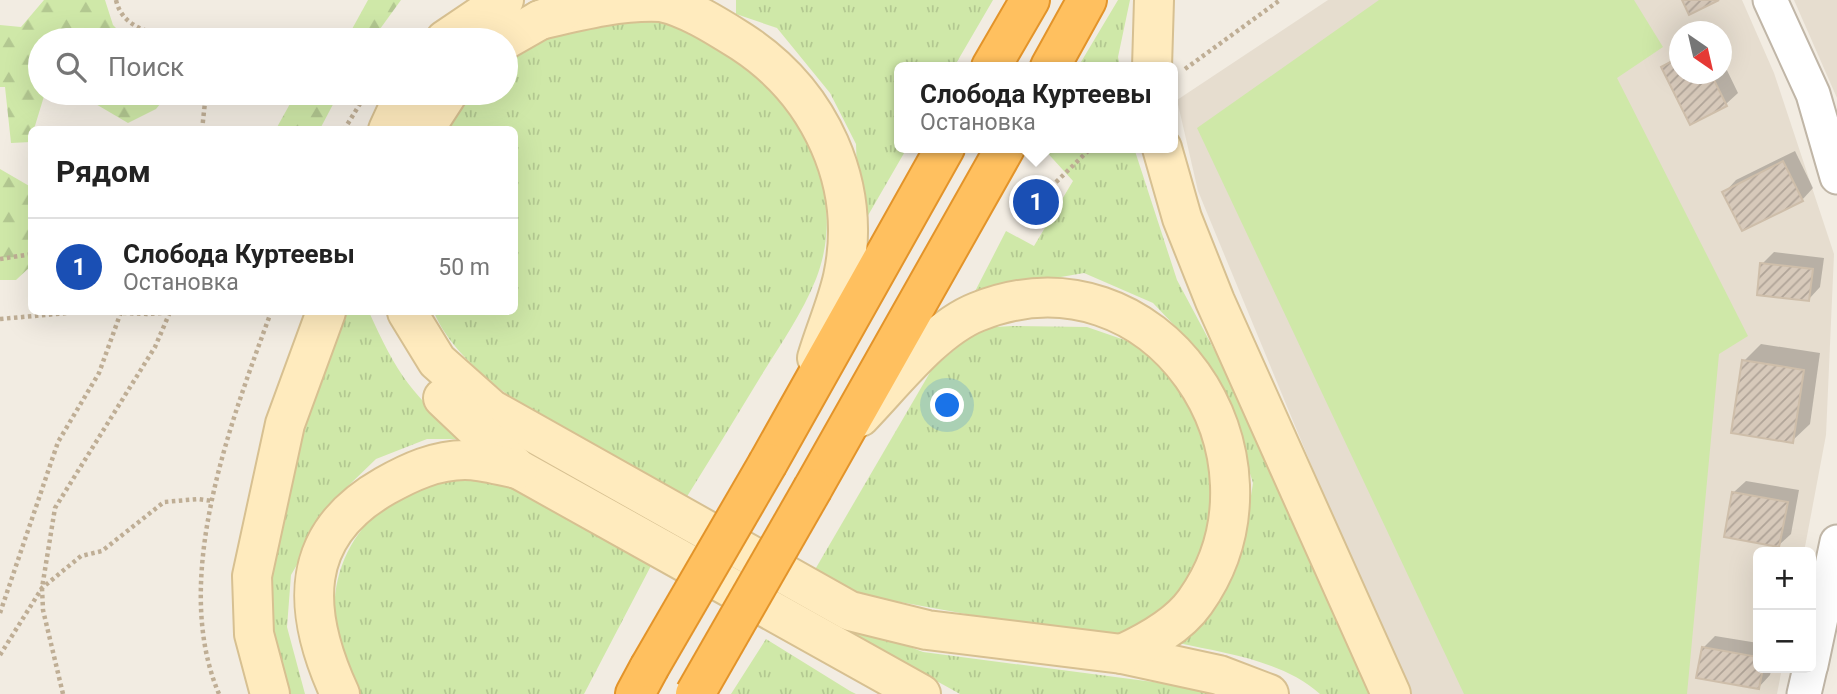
<!DOCTYPE html>
<html lang="ru">
<meta charset="utf-8">
<style>
body{margin:0;font-family:Roboto,sans-serif;background:#f6f6f6;color:#222}
.controls{position:absolute;right:21px;bottom:21px;display:grid;overflow:hidden;border-radius:10px;box-shadow:0 7px 28px #0002}
.controls button{width:63px;height:63px;display:grid;place-items:center;padding:0;border:0;border-bottom:2px solid #e0e0e0;background:#fff;color:#222;font:35px sans-serif}
.compass{position:absolute;left:1669px;top:21px;width:63px;height:63px;border-radius:50%;background:#fff;box-shadow:0 7px 28px #0002;rotate:146deg}
.you{position:absolute;left:948px;top:406px;width:24px;height:24px;margin:-18px;border:5px solid #fff;border-radius:50%;background:#1a73e8;box-shadow:0 0 0 10px #1a73e833}
.badge{display:grid;place-items:center;width:46px;height:46px;border-radius:50%;background:#ff210b;color:#fff;font-size:23px;font-weight:700}
.pin{position:absolute;translate:-50% -50%;border:4px solid #fff;box-shadow:0 2px 7px #0006}
.popup{position:absolute;left:894px;top:62px;width:284px;height:91px;box-sizing:border-box;display:grid;place-content:center;border-radius:10px;background:#fff;filter:drop-shadow(0 2px 5px #0005);font-size:23px;white-space:nowrap;color:#767676}
.popup b{font-size:26px;color:#222}
.popup::after{content:'';position:absolute;left:50%;top:100%;margin-left:-14px;border:14px solid transparent;border-top-color:#fff}
.list{margin:0;padding:0;list-style:none}
h2{display:flex;justify-content:space-between;align-items:center;height:91px;margin:0;padding:0 28px;font-size:30px}
h2 small{font-size:23px;font-weight:400;color:#767676}
.list li{display:grid;grid-template-columns:46px 1fr auto;gap:21px;align-items:center;box-sizing:border-box;height:98px;padding:0 28px;border-top:2px solid #e0e0e0}
.list b{display:block;font-size:26px;white-space:nowrap}
.list p{margin:0;font-size:23px;white-space:nowrap;color:#767676}
.list em{font-size:23px;font-style:normal;color:#767676}
.icon{flex:none;width:38px;height:38px;fill:none;stroke:currentColor;stroke-width:2;stroke-linecap:round;stroke-linejoin:round}
.map{position:relative;flex:none;width:1837px;height:694px;overflow:hidden}
.search{position:absolute;background:#fff;box-shadow:0 7px 28px #0002;left:28px;top:28px;width:490px;height:77px;display:flex;align-items:center;gap:18px;box-sizing:border-box;padding:0 24px;border-radius:38px;color:#767676;font-size:26px}
.panel{position:absolute;background:#fff;box-shadow:0 7px 28px #0002;left:28px;top:126px;width:490px;height:189px;border-radius:10px}
.map>svg:first-child{display:block}
.residential{fill:#e6ddcf;fill-rule:evenodd}
.grass{fill:url(#grass-tufts)}
.forest{fill:url(#forest-firs)}
.garden{fill:#cfe8a8}
.shadow{fill:#0003}
.building{fill:url(#building-hatch);stroke:#cebeaa;stroke-width:2}
.lines{fill:none;stroke-linecap:round;stroke-linejoin:round}
.street-casing{stroke:#c0b6a7;stroke-width:37}
.secondary-casing{stroke:#d7c091;stroke-width:42}
.highway-casing{stroke:#e3942a;stroke-width:42}
.path{stroke:#bfae95;stroke-width:4.5;stroke-dasharray:3.5 3.5;stroke-linecap:butt}
.street{stroke:#fff;stroke-width:33}
.secondary{stroke:#ffebbe;stroke-width:38}
.highway{stroke:#ffc05f;stroke-width:38}
.highway-bridge-casing{stroke:#e3942a;stroke-width:42;stroke-linecap:butt}
.highway-bridge{stroke:#ffc05f;stroke-width:38}
</style>
<div class="map">
<svg width="1837" height="694" viewBox="0 0 1837 694">
<defs>
<pattern id="grass-tufts" width="24" height="20" patternUnits="userSpaceOnUse" patternTransform="scale(1.75)"><rect width="24" height="20" fill="#cfe8a8"/><path d="M3 7l-1-3M5 7V3M7 7l1-3M15 17l-1-3M17 17v-4M19 17l1-3" fill="none" stroke="#b3c891"/></pattern>
<pattern id="forest-firs" width="22" height="20" patternUnits="userSpaceOnUse" patternTransform="scale(1.75)"><rect width="22" height="20" fill="#cfe8a8"/><path d="M5 1l3.5 6h-7zM16 11l3.5 6h-7z" fill="#b3c891"/></pattern>
<pattern id="building-hatch" width="6" height="6" patternUnits="userSpaceOnUse" patternTransform="scale(1.75)"><rect width="6" height="6" fill="#d7c9ba"/><path d="M-1 1l2-2M0 6l6-6M5 7l2-2" fill="none" stroke="#b0a498"/></pattern>
</defs>
<rect width="100%" height="100%" fill="#f2ece2"/>
<g class="residential">
<path d="M1328,0H1742L1774,73L1834,254L1826,435L1804,552H1758V668H1782L1777,694H1412L1336,525L1198,191L1177,100ZM1680,32H1722V74H1680Z"/>
<polygon points="1794,0 1837,0 1837,98"/>
</g>
<g class="grass">
<polygon points="736,0 993,0 954,67 900,67 900,148 907,148 859,231 856,144 830,93 777,28 736,14"/>
<polygon points="1118,0 1130,0 1118,57 1120,67 1078,67"/>
<path d="M621,18C635,19 650,18 664,21C705,29 742,59 770,89C819,138 842,213 816,279C802,314 780,345 761,376C735,419 709,461 683,503C614,462 463,387 434,312H514V130L442,129L465,93H506V54L542,34Z"/>
<path d="M1043,148H1134L1177,280L1225,370L1377,694H1320C1284,661 1225,653 1178,643L1218,604L1244,541L1253,483L1242,448L1194,346L1153,303L1084,273L1026,283L968,305L1006,231L1034,246L1073,181Z"/>
<path d="M341,312H369C396,372 413,399 467,439H427L376,459L344,490L319,527L291,575L287,627L305,694H290L267,626L264,564Z"/>
<polygon points="1012,326 1087,327 1139,345 1183,383 1204,429 1215,476 1212,521 1196,575 1166,611 1129,635 1082,635 856,594 813,573 932,369 980,328"/>
<path d="M474,474L516,482L653,562L584,694H357C335,662 338,658 335,619C330,556 370,501 432,483C446,479 460,477 474,474Z"/>
<polygon points="794,602 923,652 1207,689 1220,694 960,694"/>
<polygon points="766,639 850,691 856,694 731,694"/>
</g>
<g class="forest">
<polygon points="44,0 105,0 113,25 128,40 40,40 40,93 45,93 34,129 32,130 31,142 11,143 5,87 0,87 0,25 21,27"/>
<polygon points="368,0 401,0 372,40 346,40"/>
<polygon points="77,93 169,93 156,109 128,123"/>
<polygon points="296,93 339,93 320,129 276,129"/>
<polygon points="0,169 31,187 31,266 16,280 0,280"/>
</g>
<polygon class="garden" points="1379,0 1634,0 1663,47 1617,78 1748,336 1719,354 1687,694 1464,694 1197,128"/>
<g class="shadow">
<polygon points="1680,53 1680,74 1722,74 1722,60 1738,93 1726,104 1663,67"/>
<polygon points="1795,151 1813,188 1802,200 1725,192 1736,180"/>
<polygon points="1774,252 1824,258 1820,287 1809,299 1762,264"/>
<polygon points="1761,344 1820,353 1810,424 1792,441 1744,361"/>
<polygon points="1746,481 1799,490 1791,534 1779,545 1734,492"/>
<polygon points="1715,636 1758,643 1758,668 1772,668 1770,675 1759,687 1703,648"/>
</g>
<g class="building">
<polygon points="1682,0 1719,0 1689,15"/>
<polygon points="1680,57 1680,74 1711,74 1727,106 1690,125 1661,67"/>
<polygon points="1783,161 1803,201 1742,231 1722,192"/>
<polygon points="1760,263 1813,269 1809,301 1757,295"/>
<polygon points="1742,360 1804,370 1793,443 1731,433"/>
<polygon points="1732,492 1788,502 1779,547 1724,537"/>
<polygon points="1702,647 1758,657 1758,668 1763,668 1759,689 1696,678"/>
</g>
<g class="lines">
<g class="street-casing">
<g id="street">
<polyline points="1770,0 1813,94 1837,177"/>
<polyline points="1811,665 1837,542"/>
<polyline points="1804,694 1810,668"/>
</g>
</g>
<g class="secondary-casing">
<g id="secondary">
<path d="M540,20C578,11 621,0 661,2C689,8 718,27 742,42C820,93 863,184 843,277C837,304 825,331 817,358"/>
<polyline points="445,40 504,0"/>
<polyline points="505,40 540,20 562,12"/>
<polyline points="1152,67 1154,0"/>
<polyline points="388,130 405,93"/>
<polyline points="424,130 448,93"/>
<polyline points="1162,148 1182,218 1215,301 1391,694"/>
<polyline points="407,312 437,361 491,409 850,611 927,630 1122,654 1219,675 1269,694"/>
<polyline points="443,398 518,469 921,694"/>
<path d="M860,417C893,383 934,329 977,312C1156,240 1299,456 1195,602C1178,626 1148,642 1122,654"/>
<polyline points="270,694 254,634 252,576 285,424 326,312"/>
<path d="M340,694C302,612 297,536 385,486C410,472 436,460 465,460C482,460 501,466 518,469"/>
</g>
</g>
<g class="highway-casing">
<g id="highway">
<polyline points="991,67 1030,0"/>
<polyline points="1050,67 1087,0"/>
<polyline points="768,463 945,148"/>
<polyline points="813,488 1005,148"/>
<polyline points="635,694 649,668"/>
</g>
</g>
<g class="path">
<path d="M116,0C123,31 156,33 182,40"/>
<polyline points="1185,69 1280,0"/>
<polyline points="202,130 206,93"/>
<polyline points="344,130 361,102"/>
<polyline points="1051,187 1091,148"/>
<polyline points="0,259 32,254"/>
<polyline points="102,312 147,314 173,312"/>
<polyline points="0,319 79,312"/>
<polyline points="0,613 58,442 99,373 121,312"/>
<polyline points="0,655 42,588 81,556 102,551 164,502 198,499 213,501"/>
<polyline points="63,694 43,610 42,588 55,508 155,347 170,312"/>
<path d="M219,694C170,579 231,422 271,312"/>
</g>
<use href="#street" class="street"/>
<use href="#secondary" class="secondary"/>
<use href="#highway" class="highway"/>
<g class="highway-bridge-casing">
<g id="highway-bridge">
<polyline points="649,668 768,463"/>
<polyline points="695,694 813,488"/>
</g>
</g>
<use href="#highway-bridge" class="highway-bridge"/>
</g>
</svg>
<div class="controls">
<button>+</button>
<button>−</button>
</div>
<svg class="compass" viewBox="-18 -18 36 36"><path d="M0-13l5 13h-10z" fill="#e53935"/><path d="M0 13l5-13h-10z" fill="#767676"/></svg>
<div class="you"></div>
<div class="pin badge" style="left:1036px;top:202px;background:#1a4fb4">1</div>
<div class="popup"><b>Слобода Куртеевы</b>Остановка</div>
<div class="search"><svg class="icon" aria-label="search" viewBox="0 0 24 24"><circle cx="10" cy="10" r="6"/><path d="M15 15l6 6"/></svg>Поиск</div>
<section class="panel">
<h2>Рядом<small></small></h2>
<ul class="list">
<li><span class="badge" style="background:#1a4fb4">1</span><div><b>Слобода Куртеевы</b><p>Остановка</p></div><em>50 m</em></li>
</ul>
</section>
</div>
